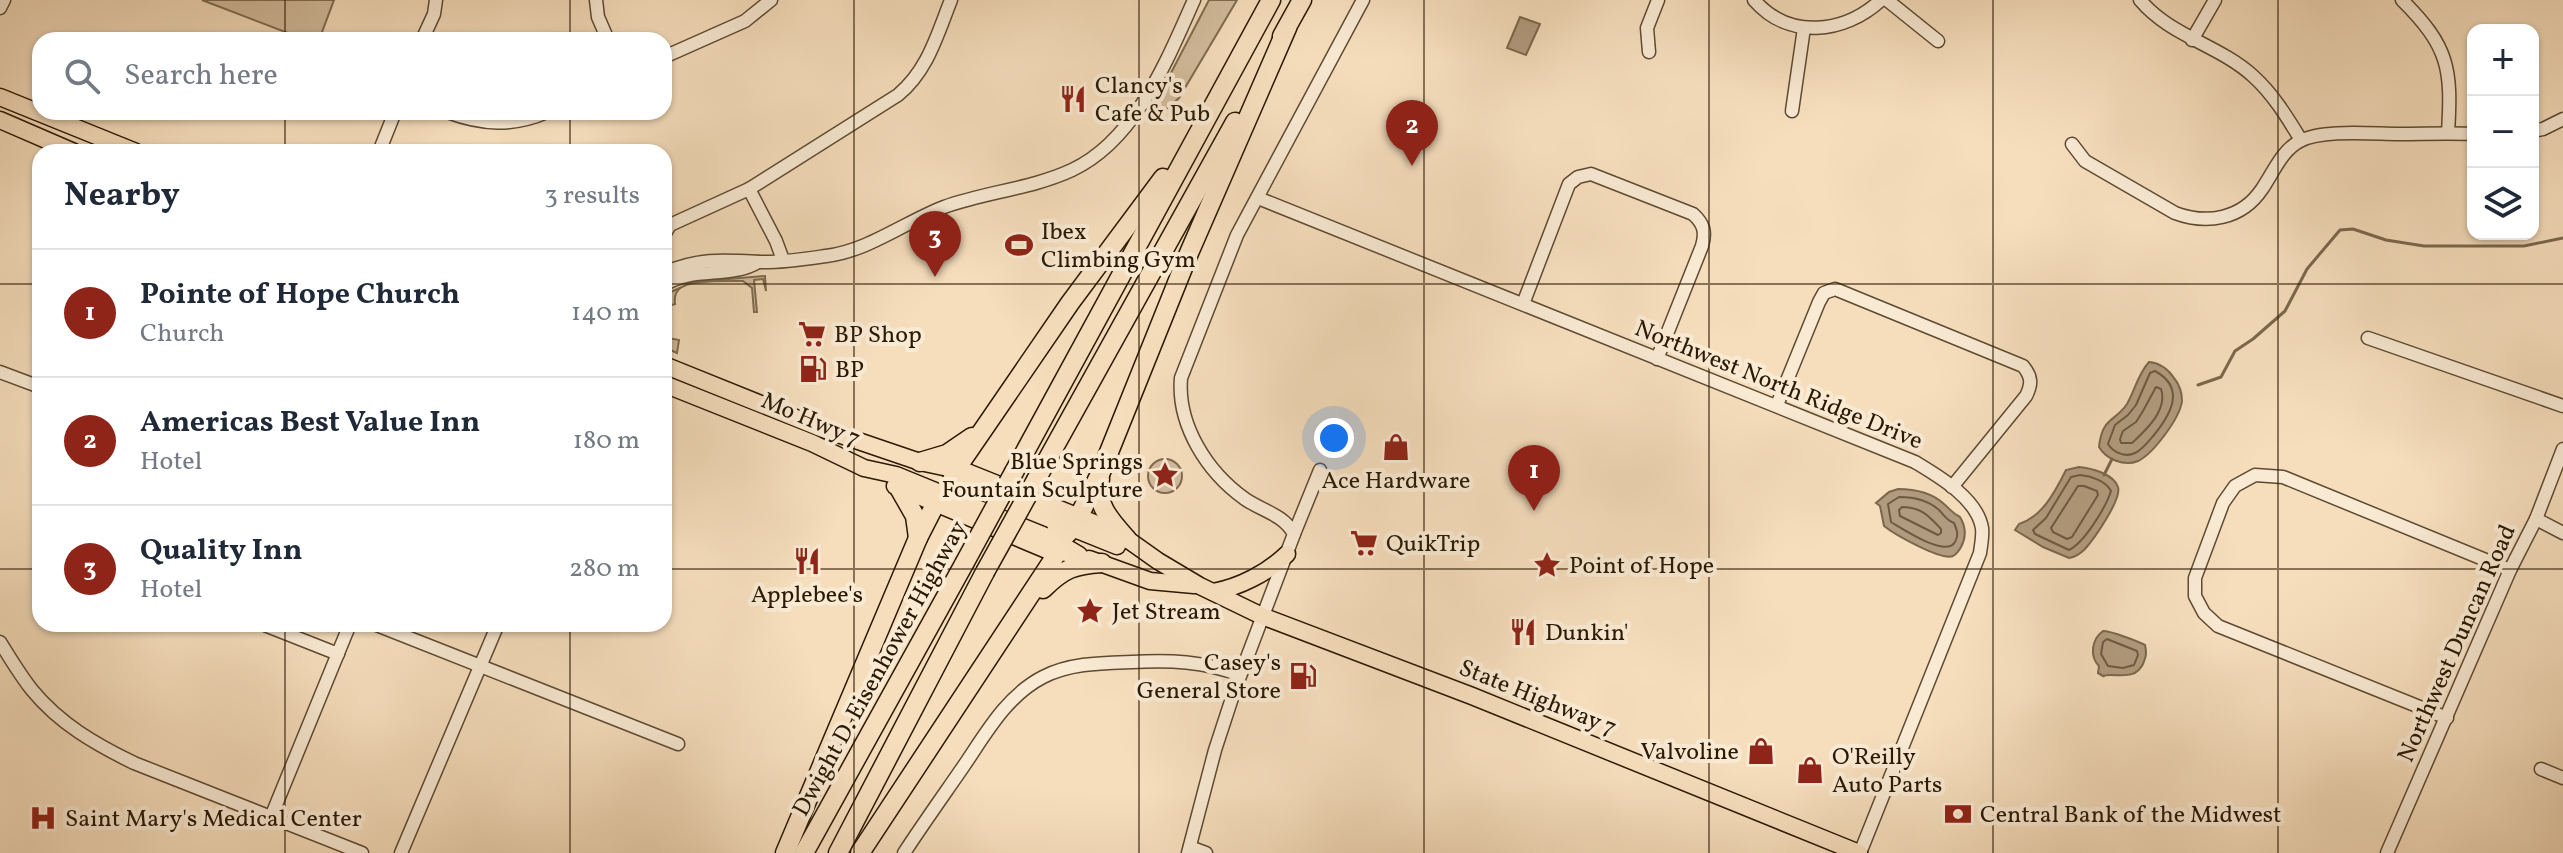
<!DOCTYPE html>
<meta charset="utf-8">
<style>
body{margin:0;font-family:Vollkorn,serif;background:#f2f2f3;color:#1f2937}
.controls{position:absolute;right:24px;top:24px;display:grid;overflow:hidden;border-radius:16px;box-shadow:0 2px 6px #0004}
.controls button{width:72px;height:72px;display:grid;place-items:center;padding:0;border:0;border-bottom:2px solid #e0e1e3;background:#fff;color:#1f2937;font:40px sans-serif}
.you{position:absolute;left:1334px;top:438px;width:28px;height:28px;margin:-20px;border:6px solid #fff;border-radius:50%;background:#1a73e8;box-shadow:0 0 0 12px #1a73e833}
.badge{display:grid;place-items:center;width:52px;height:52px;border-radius:50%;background:#8f2418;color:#fff;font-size:26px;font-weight:700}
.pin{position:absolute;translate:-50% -66px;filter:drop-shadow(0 2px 4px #0008)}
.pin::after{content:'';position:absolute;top:42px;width:28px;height:24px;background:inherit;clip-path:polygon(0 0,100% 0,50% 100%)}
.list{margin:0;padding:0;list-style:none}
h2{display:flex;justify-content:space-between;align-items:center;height:104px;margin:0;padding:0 32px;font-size:34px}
h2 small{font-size:26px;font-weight:400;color:#747a83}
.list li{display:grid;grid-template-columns:52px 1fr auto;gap:24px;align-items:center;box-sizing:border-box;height:128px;padding:0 32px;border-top:2px solid #e0e1e3}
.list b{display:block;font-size:30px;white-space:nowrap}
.list p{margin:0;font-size:26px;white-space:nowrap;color:#747a83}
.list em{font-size:26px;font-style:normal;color:#747a83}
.icon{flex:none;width:44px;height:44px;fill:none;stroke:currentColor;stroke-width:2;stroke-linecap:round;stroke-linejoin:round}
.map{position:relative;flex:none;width:2563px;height:853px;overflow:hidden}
.search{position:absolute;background:#fff;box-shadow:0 2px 6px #0004;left:32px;top:32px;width:640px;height:88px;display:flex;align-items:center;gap:20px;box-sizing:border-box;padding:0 28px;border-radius:24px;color:#747a83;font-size:30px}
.panel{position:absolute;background:#fff;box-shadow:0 2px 6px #0004;left:32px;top:144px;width:640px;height:488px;border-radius:24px}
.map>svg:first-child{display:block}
.green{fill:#d3bd9e;stroke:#7f6b51;stroke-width:2}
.water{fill:#b19b7e;stroke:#7b674d;stroke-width:2}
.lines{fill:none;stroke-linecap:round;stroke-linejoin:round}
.shore{stroke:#6e5a41;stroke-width:2}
.stream{stroke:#7b674d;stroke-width:3}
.minor-casing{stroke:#5e4a32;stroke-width:15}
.major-casing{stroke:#2b1904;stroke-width:19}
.highway-casing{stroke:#2b1904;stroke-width:21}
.minor{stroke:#f9ead4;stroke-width:12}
.major{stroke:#f6debd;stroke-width:16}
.highway{stroke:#f6debd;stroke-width:18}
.highway-bridge-casing{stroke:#2b1904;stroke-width:21;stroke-linecap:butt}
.highway-bridge{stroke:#f6debd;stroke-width:18}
.grid{fill:none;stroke:#2b1904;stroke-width:2;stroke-opacity:0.55}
.labels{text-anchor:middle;stroke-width:8;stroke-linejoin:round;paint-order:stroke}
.poi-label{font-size:24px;fill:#2b1904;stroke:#f9ead4;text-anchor:start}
.street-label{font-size:24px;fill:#2b1904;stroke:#f9ead4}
</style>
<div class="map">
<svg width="2563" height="853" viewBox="0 0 2563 853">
<rect width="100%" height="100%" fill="#f6debd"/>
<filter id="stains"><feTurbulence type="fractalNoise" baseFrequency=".0025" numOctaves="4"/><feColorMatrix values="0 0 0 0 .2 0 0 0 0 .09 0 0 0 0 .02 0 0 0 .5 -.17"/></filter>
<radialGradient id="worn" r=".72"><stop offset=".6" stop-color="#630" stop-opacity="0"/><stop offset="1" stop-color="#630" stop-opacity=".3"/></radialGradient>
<g class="green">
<polygon points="202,0 334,0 319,40 306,40"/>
<polygon points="1209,0 1237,0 1179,98 1168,108 1158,109 1156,106 1160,94"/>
<path d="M765,276L766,291L763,279L754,280L757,312H754L752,288L743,281C730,281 691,280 682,287C675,291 674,297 675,304L666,307L668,338L679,340L677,353L664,347V295L693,282Z"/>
<circle cx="1165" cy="476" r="17"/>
</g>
<g class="water">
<polygon points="1520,17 1540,24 1526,55 1507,48"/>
<polygon points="1397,117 1421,127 1414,144 1389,135"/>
<path d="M2149,362C2159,363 2168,369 2174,378C2179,384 2182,393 2182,401C2180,418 2153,454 2138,461C2124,467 2106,459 2099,447C2102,417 2115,422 2127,404C2135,390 2138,374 2149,362Z"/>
<path d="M2079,467C2091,468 2114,474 2118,487C2122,499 2094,539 2085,549C2080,554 2075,557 2069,558L2043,547L2015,530L2019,524C2042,517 2055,492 2066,470Z"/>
<path d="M1898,489C1914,489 1931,492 1944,504C1951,510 1952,513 1960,517C1966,527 1967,536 1961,547C1960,549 1956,555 1953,556C1941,561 1894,534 1884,526L1880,506L1876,503L1889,492Z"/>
<path d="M2103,631C2111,631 2137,641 2145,645C2147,654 2146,656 2143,664C2136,678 2124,675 2110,675C2098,675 2109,679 2098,673L2099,666C2089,656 2092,639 2103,631Z"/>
</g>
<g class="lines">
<g class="shore">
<path d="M2155,371C2186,388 2171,414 2154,435C2149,441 2142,450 2135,453C2125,458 2113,452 2108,444L2115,425L2128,415L2136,405L2150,373Z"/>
<path d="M2156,387L2161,389C2168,410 2146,430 2132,443H2121L2120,439L2123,431L2136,422L2143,411Z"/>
<path d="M2080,475C2091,476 2106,481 2111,491C2106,507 2084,543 2069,550L2035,534L2033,530L2046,518L2071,477Z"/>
<polygon points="2078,486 2084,486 2097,491 2098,495 2072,537 2067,539 2053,532 2051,528"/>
<path d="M1899,497C1913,497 1928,500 1939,510C1945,516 1946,520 1954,523C1957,530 1959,535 1955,542C1946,558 1903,529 1891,522L1888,504Z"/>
<path d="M1902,507C1921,507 1929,516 1941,529V533L1938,535L1900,516L1899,510Z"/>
<polygon points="2107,639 2137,651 2138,655 2134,665 2123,668 2108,666 2101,654 2103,642"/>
</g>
<g class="stream">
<polyline points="2198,385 2221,377 2235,351 2253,339 2285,311 2307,269 2340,230 2353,229 2386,240 2424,246 2524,246 2563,238"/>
<polyline points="2104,475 2112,459"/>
</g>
<g class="minor-casing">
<g id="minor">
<polyline points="596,0 598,17 608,40"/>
<path d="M1754,0C1789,40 1844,34 1881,0"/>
<polyline points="1887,0 1938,41"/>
<path d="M2140,0C2170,36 2219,45 2253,76C2273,94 2287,117 2301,140"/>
<path d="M2402,0C2449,47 2452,68 2448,133"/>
<polyline points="0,8 4,0"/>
<polyline points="422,40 434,14 436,0"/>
<polyline points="2192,40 2215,0"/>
<polyline points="1649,52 1647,28 1658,0"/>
<polyline points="664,57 745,21 771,0"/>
<polyline points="1792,111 1804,28"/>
<path d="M447,112C482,125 513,127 547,112"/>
<polyline points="2533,131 2543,129 2563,119"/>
<path d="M2072,144L2085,161L2175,213C2207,225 2242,219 2262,189C2273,173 2282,150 2300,141C2323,129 2373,134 2399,134C2423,134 2448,133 2473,134"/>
<polyline points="379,152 395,112"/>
<polyline points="749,189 776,241 783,260"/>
<path d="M1258,198L1915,462C1938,476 1977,498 1982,528C1983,536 1981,545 1980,553L1860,853"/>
<path d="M664,235L670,225L749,189L898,95C928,70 937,35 951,0"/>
<path d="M664,273C698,258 723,260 759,262C780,263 805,259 826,256C868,251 905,222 944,207C985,192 1031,189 1072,170C1136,140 1167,60 1194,0"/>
<path d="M664,285C693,266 730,279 758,262"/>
<path d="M1523,304L1569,184L1578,177L1591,174L1693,214C1704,224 1706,232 1702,246L1657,359"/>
<polyline points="2368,338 2563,406"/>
<polyline points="0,372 40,387"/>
<path d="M1777,405L1819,302L1824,293L1835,289L2023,366C2032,377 2032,384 2026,396L1952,487"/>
<polyline points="2536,519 2563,533"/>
<polyline points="1294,534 1320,470"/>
<polyline points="262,624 338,654"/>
<polyline points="374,624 678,744"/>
<path d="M0,642C10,658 20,675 32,690C60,724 95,744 134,763L362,853"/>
<polyline points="2447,718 2218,626 2204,613 2195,596 2195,578 2223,503 2235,486 2255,475 2283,477 2510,570"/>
<polyline points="2541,769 2563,778"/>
<polyline points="271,817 350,624"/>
<polyline points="1190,847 1206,853"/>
<polyline points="401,853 498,624"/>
<path d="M904,853C923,824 943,796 963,767C985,735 1006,696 1043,677C1070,663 1102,663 1132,662C1169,660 1204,661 1240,675"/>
<path d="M1188,853L1215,750L1234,692L1294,534C1283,514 1262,511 1245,499C1207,472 1177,425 1181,378L1237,235L1363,0"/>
<polyline points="2387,853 2510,570 2536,519 2563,449"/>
</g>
</g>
<g class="major-casing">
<g id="major">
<polyline points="0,97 136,152"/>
<polyline points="0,120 74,152"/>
<polyline points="664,365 823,429 920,462 967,472 1094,523 1127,539 1158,561 1200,586 1262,616 1472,696 1859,853"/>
<polyline points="664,384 812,443 864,468 896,475 1050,538 1079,555"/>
<polyline points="960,483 1117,546"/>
<polyline points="895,486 1049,551 1067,553"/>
<polyline points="1089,559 1150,581 1194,585"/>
<path d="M1213,592C1240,587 1267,573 1287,554"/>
</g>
</g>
<g class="highway-casing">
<g id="highway">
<polyline points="1282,36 1302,0"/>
<polyline points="920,462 947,454 972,437"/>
<polyline points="1014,472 1271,0"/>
<path d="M1100,479C1095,505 1111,521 1127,539"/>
<polyline points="1036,480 1235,122"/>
<polyline points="899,488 915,516 918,538"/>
<polyline points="954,498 952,480 961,462 1070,303 1163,178"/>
<polyline points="1050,538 1066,535 1073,528 1101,472 1189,253 1287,28"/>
<path d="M1043,589C1064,568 1074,565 1102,563"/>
<polyline points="785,853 918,538 941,493 952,488 972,488"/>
<polyline points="804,853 964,564"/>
<polyline points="838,853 985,572"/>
<polyline points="860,853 1053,560 1060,544 1056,522"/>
</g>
</g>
<use href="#minor" class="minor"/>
<use href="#major" class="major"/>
<use href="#highway" class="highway"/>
<g class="highway-bridge-casing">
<g id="highway-bridge">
<polyline points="964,564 1014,472"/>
<polyline points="985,572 1036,480"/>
</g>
</g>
<use href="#highway-bridge" class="highway-bridge"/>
</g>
<path class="grid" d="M285,0V40M570,0V40M854,0V853M1139,0V853M1424,0V853M1709,0V853M1993,0V853M2278,0V853M285,112V152M570,112V152M0,284H40M664,284H2563M0,569H40M664,569H2563M285,624V853M570,624V853"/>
<defs>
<g id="restaurant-bare" transform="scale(2.16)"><path d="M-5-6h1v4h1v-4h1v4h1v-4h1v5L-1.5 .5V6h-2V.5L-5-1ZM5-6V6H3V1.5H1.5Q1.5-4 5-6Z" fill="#8f2418" stroke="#f9ead4" stroke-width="2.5" paint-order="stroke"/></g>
<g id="stadium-bare" transform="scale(2.16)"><path d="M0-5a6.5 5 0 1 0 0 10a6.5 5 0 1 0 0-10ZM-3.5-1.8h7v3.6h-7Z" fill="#8f2418" stroke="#f9ead4" stroke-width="2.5" paint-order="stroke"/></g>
<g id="supermarket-bare" transform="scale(2.16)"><path d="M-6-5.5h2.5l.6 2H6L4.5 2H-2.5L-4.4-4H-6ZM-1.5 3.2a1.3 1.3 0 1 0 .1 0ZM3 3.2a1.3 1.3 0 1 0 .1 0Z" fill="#8f2418" stroke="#f9ead4" stroke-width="2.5" paint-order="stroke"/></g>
<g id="fuel-bare" transform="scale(2.16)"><path d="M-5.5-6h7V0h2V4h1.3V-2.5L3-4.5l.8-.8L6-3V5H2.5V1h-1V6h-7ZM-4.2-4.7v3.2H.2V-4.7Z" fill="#8f2418" stroke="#f9ead4" stroke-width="2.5" paint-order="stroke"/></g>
<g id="shop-bare" transform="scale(2.16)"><path d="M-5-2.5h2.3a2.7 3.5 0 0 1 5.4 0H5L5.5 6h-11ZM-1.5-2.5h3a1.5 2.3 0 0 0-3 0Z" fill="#8f2418" stroke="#f9ead4" stroke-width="2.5" paint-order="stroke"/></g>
<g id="sight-bare" transform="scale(2.16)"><path d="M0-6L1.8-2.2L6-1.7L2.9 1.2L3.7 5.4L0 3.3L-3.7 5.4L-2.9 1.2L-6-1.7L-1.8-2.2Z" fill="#8f2418" stroke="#f9ead4" stroke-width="2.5" paint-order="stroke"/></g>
<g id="bank-bare" transform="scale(2.16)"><path d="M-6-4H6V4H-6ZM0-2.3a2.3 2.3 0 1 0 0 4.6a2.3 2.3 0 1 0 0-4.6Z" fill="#8f2418" stroke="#f9ead4" stroke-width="2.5" paint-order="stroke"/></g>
<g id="hospital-bare" transform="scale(2.16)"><path d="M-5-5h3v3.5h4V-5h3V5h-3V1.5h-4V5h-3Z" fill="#8f2418" stroke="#f9ead4" stroke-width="2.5" paint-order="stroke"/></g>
</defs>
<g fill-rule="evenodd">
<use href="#restaurant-bare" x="1073" y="99"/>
<use href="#stadium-bare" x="1019" y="245"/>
<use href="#supermarket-bare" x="812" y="334"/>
<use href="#fuel-bare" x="813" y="369"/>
<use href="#shop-bare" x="1396" y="447"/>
<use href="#sight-bare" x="1165" y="475"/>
<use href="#supermarket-bare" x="1364" y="543"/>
<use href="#restaurant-bare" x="807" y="561"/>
<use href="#sight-bare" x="1547" y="565"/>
<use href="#sight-bare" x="1090" y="611"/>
<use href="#restaurant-bare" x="1523" y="632"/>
<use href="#fuel-bare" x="1303" y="676"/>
<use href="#shop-bare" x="1761" y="751"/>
<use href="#shop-bare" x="1810" y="770"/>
<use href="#bank-bare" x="1958" y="814"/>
<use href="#hospital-bare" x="43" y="818"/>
</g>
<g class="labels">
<g class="poi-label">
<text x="1095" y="93">Clancy's<tspan x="1095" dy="28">Cafe &amp; Pub</tspan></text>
<text x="1041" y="239">Ibex<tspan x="1041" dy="28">Climbing Gym</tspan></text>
<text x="834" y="342">BP Shop</text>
<text x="835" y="377">BP</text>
<text x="1143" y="469" text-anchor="end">Blue Springs<tspan x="1143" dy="28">Fountain Sculpture</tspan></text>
<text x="1396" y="488" text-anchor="middle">Ace Hardware</text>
<text x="1386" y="551">QuikTrip</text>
<text x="1569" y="573">Point of Hope</text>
<text x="807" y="602" text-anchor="middle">Applebee's</text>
<text x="1112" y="619">Jet Stream</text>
<text x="1545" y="640">Dunkin'</text>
<text x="1281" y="670" text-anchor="end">Casey's<tspan x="1281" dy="28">General Store</tspan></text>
<text x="1739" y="759" text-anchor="end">Valvoline</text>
<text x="1832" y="764">O'Reilly<tspan x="1832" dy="28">Auto Parts</tspan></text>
<text x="1980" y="822">Central Bank of the Midwest</text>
<text x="65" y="826">Saint Mary's Medical Center</text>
</g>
<g class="street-label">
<text transform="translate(1779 384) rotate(22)" y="8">Northwest North Ridge Drive</text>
<text transform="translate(811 419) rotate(23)" y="8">Mo Hwy 7</text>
<text transform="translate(2456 643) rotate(-66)" y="8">Northwest Duncan Road</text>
<text transform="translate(879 668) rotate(-61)" y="8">Dwight D. Eisenhower Highway</text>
<text transform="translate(1538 697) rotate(22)" y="8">State Highway 7</text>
</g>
</g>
<rect width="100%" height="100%" filter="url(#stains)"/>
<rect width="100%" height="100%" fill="url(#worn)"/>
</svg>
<div class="controls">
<button>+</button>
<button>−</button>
<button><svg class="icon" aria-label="layers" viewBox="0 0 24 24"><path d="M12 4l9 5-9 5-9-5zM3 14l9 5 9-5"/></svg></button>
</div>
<div class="you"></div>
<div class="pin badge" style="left:1534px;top:511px">1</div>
<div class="pin badge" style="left:1412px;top:166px">2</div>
<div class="pin badge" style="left:935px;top:277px">3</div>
<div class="search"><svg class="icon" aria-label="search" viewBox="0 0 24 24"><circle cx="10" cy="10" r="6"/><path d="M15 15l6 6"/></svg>Search here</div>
<section class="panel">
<h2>Nearby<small>3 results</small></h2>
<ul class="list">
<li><span class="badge">1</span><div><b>Pointe of Hope Church</b><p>Church</p></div><em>140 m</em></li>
<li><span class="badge">2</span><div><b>Americas Best Value Inn</b><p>Hotel</p></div><em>180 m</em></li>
<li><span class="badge">3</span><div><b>Quality Inn</b><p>Hotel</p></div><em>280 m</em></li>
</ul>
</section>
</div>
